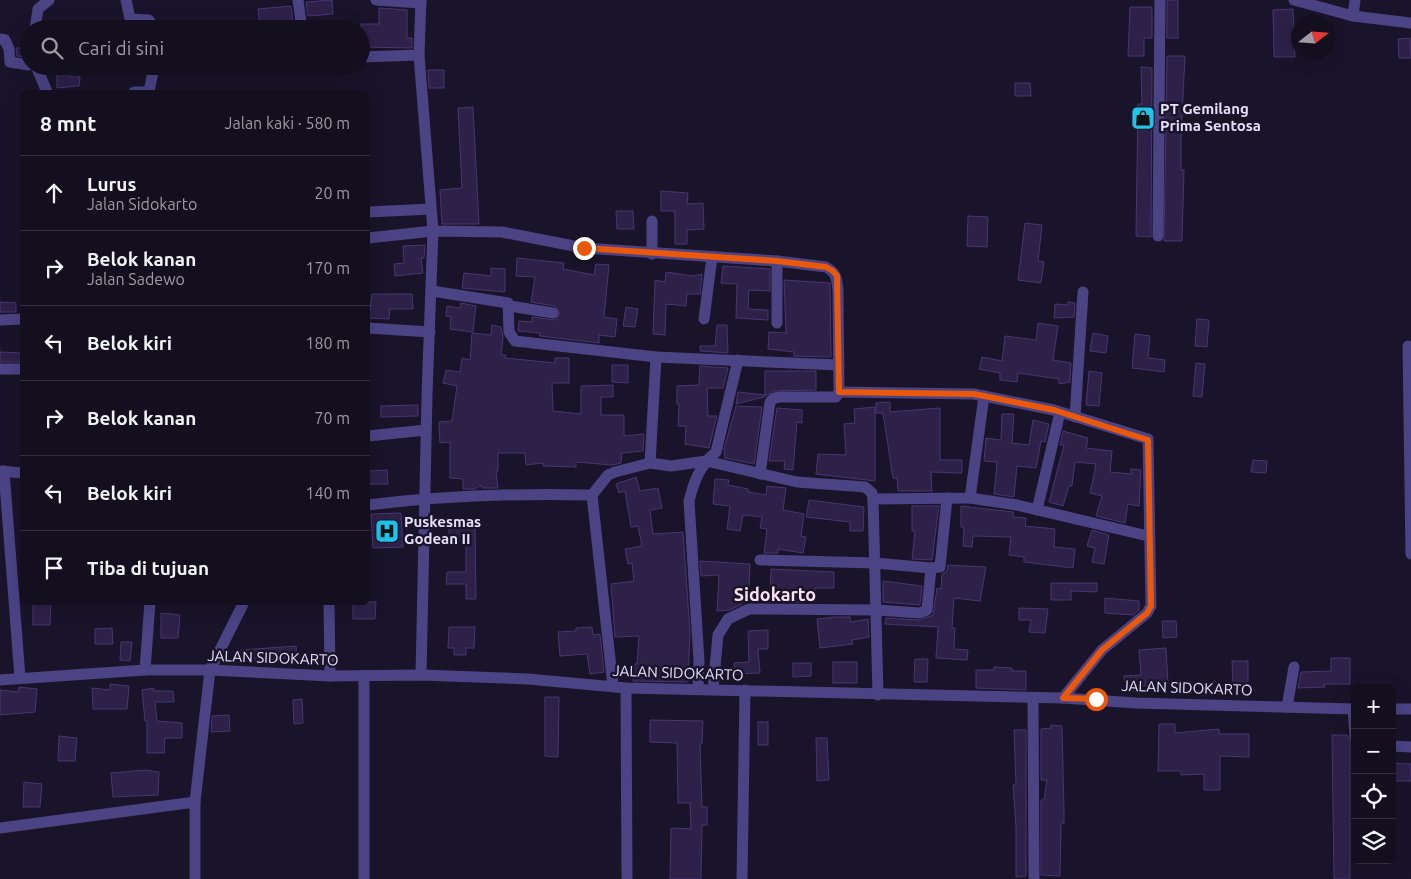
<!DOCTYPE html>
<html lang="id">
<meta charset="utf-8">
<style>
body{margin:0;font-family:Ubuntu,sans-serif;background:#1c1828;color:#f1f3f6}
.controls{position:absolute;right:15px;bottom:15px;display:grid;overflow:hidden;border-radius:8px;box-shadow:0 5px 20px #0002}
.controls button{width:45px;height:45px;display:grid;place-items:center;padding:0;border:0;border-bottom:1px solid #322f3d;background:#130f1f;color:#f1f3f6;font:25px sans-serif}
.compass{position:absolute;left:1291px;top:15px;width:45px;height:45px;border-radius:50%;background:#130f1f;box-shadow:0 5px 20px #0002;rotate:73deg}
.stop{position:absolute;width:15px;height:15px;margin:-11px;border:4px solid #ea580c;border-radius:50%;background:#fff}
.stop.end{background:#ea580c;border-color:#fff;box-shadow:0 1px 5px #0008}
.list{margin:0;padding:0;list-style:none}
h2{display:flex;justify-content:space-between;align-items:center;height:65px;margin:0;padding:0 20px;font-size:21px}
h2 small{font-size:16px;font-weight:400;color:#9d9ca4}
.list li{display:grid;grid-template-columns:32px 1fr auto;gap:15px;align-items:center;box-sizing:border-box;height:75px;padding:0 20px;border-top:1px solid #322f3d}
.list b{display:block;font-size:19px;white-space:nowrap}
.list p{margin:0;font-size:16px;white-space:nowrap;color:#9d9ca4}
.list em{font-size:16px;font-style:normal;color:#9d9ca4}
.icon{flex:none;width:28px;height:28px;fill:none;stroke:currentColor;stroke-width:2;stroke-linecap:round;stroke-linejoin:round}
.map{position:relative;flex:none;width:1411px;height:879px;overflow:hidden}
.search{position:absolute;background:#130f1f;box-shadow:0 5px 20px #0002;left:20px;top:20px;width:350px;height:55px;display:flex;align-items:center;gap:12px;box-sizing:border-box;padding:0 18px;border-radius:28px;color:#9d9ca4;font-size:19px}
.panel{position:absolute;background:#130f1f;box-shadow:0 5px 20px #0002;left:20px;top:90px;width:350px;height:515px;border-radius:8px}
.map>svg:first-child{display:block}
.building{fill:#2d2148;stroke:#473672}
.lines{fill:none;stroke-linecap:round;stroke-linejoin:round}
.street{stroke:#4b4384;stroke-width:11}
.route{stroke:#ea580c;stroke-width:6}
.labels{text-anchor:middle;stroke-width:5;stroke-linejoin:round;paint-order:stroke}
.poi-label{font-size:15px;font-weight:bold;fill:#e5dffc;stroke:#191429;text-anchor:start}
.street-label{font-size:15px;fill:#e5dffc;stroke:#191429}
.quarter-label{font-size:18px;font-weight:bold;fill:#fce1f0;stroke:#191429}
</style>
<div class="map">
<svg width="1411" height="879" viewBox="0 0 1411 879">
<rect width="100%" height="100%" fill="#191429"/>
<g class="building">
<polygon points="332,0 333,14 308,16 306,2"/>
<rect x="1167" y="0" width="11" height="38"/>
<polygon points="291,6 294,29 260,29 258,9"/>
<polygon points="1130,7 1152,7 1152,38 1144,38 1144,56 1128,56"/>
<polygon points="379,8 407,10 407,38 412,38 412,48 361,47 361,24 379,24"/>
<polygon points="1293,9 1295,57 1274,57 1273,10"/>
<polygon points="1410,38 1411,58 1399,58 1398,39"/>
<polygon points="16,48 29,48 29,57 17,56"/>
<polygon points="1167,56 1185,56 1181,138 1181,170 1184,170 1182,241 1164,241"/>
<polygon points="57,66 70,66 70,77 80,77 79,86 57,88"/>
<polygon points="1141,67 1152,68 1151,237 1136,236 1138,104 1142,104"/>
<polygon points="428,70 444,70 444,88 429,88"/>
<polygon points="1015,83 1030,83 1031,96 1015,96"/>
<polygon points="473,107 479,224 442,224 440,190 462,188 458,108"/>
<polygon points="661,191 688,193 687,204 703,203 704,229 687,230 687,244 675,244 675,211 661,211"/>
<polygon points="616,211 633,211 634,229 617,229"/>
<polygon points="968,216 988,217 987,247 967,246"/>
<polygon points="1025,223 1042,225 1038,261 1044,262 1041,283 1018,280"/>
<polygon points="425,245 424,258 421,258 423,273 395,276 394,264 404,263 403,246"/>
<polygon points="517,258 564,263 563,269 594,275 596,264 609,265 604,317 617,319 615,337 599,335 599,343 540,336 540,333 518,331 519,321 532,322 532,317 555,320 560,314 555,306 531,302 535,277 516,276"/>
<polygon points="723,266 770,269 770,291 749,290 748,309 768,310 768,320 736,318 737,284 721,283"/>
<polygon points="491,268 505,269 505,292 462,288 464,273 491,276"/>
<polygon points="666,272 693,276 702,274 700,294 687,294 686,306 666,304 665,335 653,334 655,280 665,282"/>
<polygon points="784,280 830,283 831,357 794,356 794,352 768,349 769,332 786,333"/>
<polygon points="372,294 412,294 413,309 390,309 389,319 369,318"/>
<polygon points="0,302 16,303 16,312 0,312"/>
<polygon points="1068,302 1075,303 1074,317 1054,318 1055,304 1068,305"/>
<polygon points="461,303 476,306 473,332 450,329 451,317 446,316 447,306 460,308"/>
<polygon points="626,307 638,309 635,327 623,326"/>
<polygon points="1197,319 1209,320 1207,347 1195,346"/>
<polygon points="1038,323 1058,326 1053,360 1071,363 1070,382 1059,384 1059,379 1018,373 1017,382 1000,380 1000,373 979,369 982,357 1002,361 1005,336 1036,340"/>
<polygon points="492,325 501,327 503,337 501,355 506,355 505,358 555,363 555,358 569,358 569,383 552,383 553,411 581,414 581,386 613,385 613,397 601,397 601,415 624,415 624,436 644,434 643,451 622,453 621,463 612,465 576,462 576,467 543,466 543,463 526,465 525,453 498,453 498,471 496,471 498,488 482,488 481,485 475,489 463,489 463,479 450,478 450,442 440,443 439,422 452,421 457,386 443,383 446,370 460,372 462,358 470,360 472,333 491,335"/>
<polygon points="717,325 727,325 728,353 700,351 700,346 715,346"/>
<polygon points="1093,333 1108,336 1106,353 1090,351"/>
<polygon points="1135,334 1150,336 1148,358 1165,360 1164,372 1132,368"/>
<polygon points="0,352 22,353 22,362 0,362"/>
<polygon points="1196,363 1205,364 1202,397 1193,396"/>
<polygon points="612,365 628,365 628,383 612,382"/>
<polygon points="700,366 728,368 723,388 707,388 708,416 717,416 709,448 685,444 686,426 678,426 679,404 677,404 677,386 699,385"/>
<polygon points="765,371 816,371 816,390 773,391 764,397 736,404 738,392 765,395"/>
<polygon points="1089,371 1102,373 1099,406 1086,405"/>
<polygon points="890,402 890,412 940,408 940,460 962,460 962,473 931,472 932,491 898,491 897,478 893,478 883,413 876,413 876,403"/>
<polygon points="418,405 418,416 381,417 381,406"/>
<polygon points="736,406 762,407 754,464 725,458 724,449"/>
<polygon points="875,407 875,481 816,474 818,454 846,455 844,424 855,423 854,409"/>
<polygon points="777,408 802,410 802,423 797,422 793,470 784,469 785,461 769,461"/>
<polygon points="1002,414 1014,414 1012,443 1029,445 1033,420 1049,424 1045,442 1041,441 1036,468 1017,466 1014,497 994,494 997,462 984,461 986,438 1001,440"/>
<polygon points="1063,431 1088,438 1086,448 1112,451 1110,472 1131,474 1131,469 1141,470 1139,506 1128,504 1125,523 1096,516 1102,496 1090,493 1096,464 1075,462 1072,486 1069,486 1063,506 1049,502 1064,445 1060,445"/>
<polygon points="1253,460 1267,461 1266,473 1251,472"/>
<polygon points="387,470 388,484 368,484 368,471"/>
<polygon points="636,477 640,491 658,488 662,508 650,510 653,534 683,532 690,632 688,682 633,681 634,664 637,664 639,636 615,637 611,584 634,581 632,563 628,564 625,549 642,546 638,526 631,527 625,491 619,493 616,484"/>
<polygon points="715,479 729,480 728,485 748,489 748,492 766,495 767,486 786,488 783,510 804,514 801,536 806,537 803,553 778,549 778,553 764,553 767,529 760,528 762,517 743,515 740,531 727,529 730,506 713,504"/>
<polygon points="809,500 864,507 863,531 850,531 850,522 806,517"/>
<polygon points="912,506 939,506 932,560 912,559 915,531 912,531"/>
<polygon points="961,506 1013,512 1013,517 1026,518 1025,526 1055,529 1054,547 1075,549 1073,568 1024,562 1024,557 1009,555 1011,537 973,536 972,547 963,546 964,527 961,527"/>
<polygon points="401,513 403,547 373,548 371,514"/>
<polygon points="475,527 476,599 466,599 466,584 446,584 447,572 466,572 466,541 449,541 449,528"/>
<polygon points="1092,530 1109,535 1104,564 1092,562 1095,548 1087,546"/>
<polygon points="700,561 750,564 749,587 746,587 742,604 730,610 717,611 719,575 701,576"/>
<polygon points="948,565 986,567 980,601 954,598 952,628 955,628 954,649 968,650 967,660 936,658 938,627 885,624 886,618 920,620 933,615 937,588 941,589 942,574 947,571"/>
<polygon points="771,569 834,572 834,588 815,588 815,592 803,592 804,602 784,602 783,592 770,591"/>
<polygon points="883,581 922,586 920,605 883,602"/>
<polygon points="1051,583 1097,583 1097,592 1071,591 1071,600 1051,600"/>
<polygon points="1105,598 1139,601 1139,610 1133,615 1105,613"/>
<polygon points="33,602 51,602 50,625 33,625"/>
<polygon points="353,602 376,602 375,619 353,619"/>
<polygon points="1019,608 1048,609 1045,633 1029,632 1031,620 1019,620"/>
<polygon points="161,613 180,615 178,638 161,638"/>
<polygon points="836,617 850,617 850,622 868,619 869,637 852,640 853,644 820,648 817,619"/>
<polygon points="1162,621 1176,621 1177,637 1163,638"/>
<polygon points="449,627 475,627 474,648 466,648 466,655 454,655 454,648 448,648"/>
<polygon points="592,627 593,635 600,634 604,672 590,674 587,654 560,656 558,632 576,631 576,628"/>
<polygon points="112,628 113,644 95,644 95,629"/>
<polygon points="768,630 768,649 758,649 760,673 735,674 734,663 749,662 748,631"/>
<polygon points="121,642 132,642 130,661 120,660"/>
<polygon points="296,646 297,657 241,662 241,650"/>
<polygon points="1166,648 1168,684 1138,686 1138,691 1125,691 1124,676 1141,675 1139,650"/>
<polygon points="1331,658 1350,658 1350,684 1324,684 1325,687 1298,688 1301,672 1331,671"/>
<polygon points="915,659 928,659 927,682 914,682"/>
<polygon points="1232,661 1248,661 1248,686 1233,686"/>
<rect x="833" y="662" width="24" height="21"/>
<polygon points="793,663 811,663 811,676 793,677"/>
<polygon points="994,667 1012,668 1012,671 1026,671 1026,690 976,688 976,670 994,670"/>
<polygon points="110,684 129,686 127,709 93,709 92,688 110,690"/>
<polygon points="19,687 37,689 35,712 0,715 0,690 18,692"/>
<polygon points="154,688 154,691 173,691 174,702 155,702 157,721 182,723 182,738 165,738 164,753 147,753 147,721 145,721 142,690"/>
<polygon points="545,697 559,697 558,757 545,756"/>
<polygon points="302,699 303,723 294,724 293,700"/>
<polygon points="229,715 230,731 211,732 212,716"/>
<polygon points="650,720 703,721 702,744 700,744 702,807 707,807 707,825 702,825 701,879 670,879 671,828 691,829 690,803 678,803 677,743 650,742"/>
<rect x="758" y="722" width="10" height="23"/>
<polygon points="1159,724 1175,724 1175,733 1219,729 1219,734 1249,734 1249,757 1220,756 1220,790 1204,790 1204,774 1181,775 1181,771 1158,771"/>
<polygon points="1051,725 1062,726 1064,811 1064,823 1061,823 1060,876 1041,875 1041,800 1044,800 1047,780 1041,780 1041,729 1051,728"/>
<polygon points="1014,730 1026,730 1026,876 1016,877 1016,827 1013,785 1016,785"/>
<polygon points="1332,735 1347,735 1350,742 1350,879 1334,879"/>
<polygon points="59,736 77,738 75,761 58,761"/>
<polygon points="816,738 827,738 829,780 817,781"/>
<polygon points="1392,763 1411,764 1411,781 1392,781"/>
<polygon points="145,770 159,772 158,795 113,797 111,773"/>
<polygon points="24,782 42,784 40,807 23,807"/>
</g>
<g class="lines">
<g class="street">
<polyline points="126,0 130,19 149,20 155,29"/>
<polyline points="298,0 302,29"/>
<polyline points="376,0 421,3"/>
<polyline points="1294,0 1353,16 1411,23"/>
<polyline points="1353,16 1355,0"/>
<polyline points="35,29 38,9 49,0"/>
<polyline points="0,39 5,40 9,49 10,62 29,65"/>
<polyline points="361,57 419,55"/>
<polyline points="36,66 47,92"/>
<polyline points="134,92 149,92"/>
<polyline points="149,92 154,66"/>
<polyline points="368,212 431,209"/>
<polyline points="652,221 652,254"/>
<polyline points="1158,236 1160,0"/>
<path d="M368,238L433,231L502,232L584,248L777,261L826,267C837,273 837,280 838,291L839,392L836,397H780L774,398L770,402L760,474"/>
<polyline points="432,291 508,303 509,332 515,341 656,357 839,365"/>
<polyline points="510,306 553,313"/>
<polyline points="704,319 712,257"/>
<polyline points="0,320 22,319"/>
<polyline points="777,323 777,261"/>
<polyline points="368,328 430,332"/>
<polyline points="1408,346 1411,554"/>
<polyline points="0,369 22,369"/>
<polyline points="839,392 974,394 1054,410 1148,439 1151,606 1147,613 1102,650 1063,698"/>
<polyline points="1075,417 1083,292"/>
<polyline points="368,436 426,430"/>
<polyline points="650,463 656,357"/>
<polyline points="0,471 22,473"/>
<polyline points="4,471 20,678"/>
<polyline points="592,495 613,686"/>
<polyline points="970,498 1017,505 1148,536"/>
<polyline points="873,499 970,498 984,396"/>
<path d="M368,505C442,496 517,493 592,495L608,475L615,472L650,463L671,466L706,461L797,482L865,487L872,493L873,499L878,695"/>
<polyline points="1037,510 1060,412"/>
<polyline points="760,560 875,563 931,568 940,567 947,498"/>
<polyline points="329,602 330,676"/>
<polyline points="145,670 150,602"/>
<polyline points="421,675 427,395 433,231 419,55 421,0"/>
<polyline points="0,680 145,670 210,670 330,676 421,675 528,679 626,688 1063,698 1136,703 1355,709"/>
<polyline points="626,688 627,879"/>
<path d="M698,689L699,661L689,501C694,481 700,465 716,452L738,360"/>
<polyline points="713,689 718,635 728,619 749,609 877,610 920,613 927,610 931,568"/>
<polyline points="1033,698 1034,879"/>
<polyline points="1287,707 1294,667"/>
<polyline points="1353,708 1355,737"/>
<polyline points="1392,709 1411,709"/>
<polyline points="1392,746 1411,747"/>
<polyline points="0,828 195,802"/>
<polyline points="195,879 195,802 210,670 244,602"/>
<polyline points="364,879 364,676"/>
<polyline points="742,879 745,690"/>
</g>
</g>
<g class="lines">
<polyline class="route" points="584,248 777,261 826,267 833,271 837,276 839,392 974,394 1054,410 1148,440 1151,606 1147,613 1102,650 1063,698 1096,699"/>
</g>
<defs>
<g id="shop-square" transform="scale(1.25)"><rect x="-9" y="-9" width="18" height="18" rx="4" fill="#1ec4e9" stroke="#191429"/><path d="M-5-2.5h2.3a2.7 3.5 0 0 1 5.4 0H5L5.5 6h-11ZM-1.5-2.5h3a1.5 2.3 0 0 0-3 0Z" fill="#111"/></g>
<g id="hospital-square" transform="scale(1.25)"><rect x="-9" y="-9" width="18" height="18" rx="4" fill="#1ec4e9" stroke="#191429"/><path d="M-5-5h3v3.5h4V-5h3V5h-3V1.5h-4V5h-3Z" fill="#111"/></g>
</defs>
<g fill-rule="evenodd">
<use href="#shop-square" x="1143" y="118"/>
<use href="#hospital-square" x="387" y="531"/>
</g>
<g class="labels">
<g class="poi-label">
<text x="1160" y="114">PT Gemilang<tspan x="1160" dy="17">Prima Sentosa</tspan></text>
<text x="404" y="527">Puskesmas<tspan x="404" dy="17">Godean II</tspan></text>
</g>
<g class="street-label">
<text transform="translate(273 658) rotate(2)" y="5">JALAN SIDOKARTO</text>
<text transform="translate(678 673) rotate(2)" y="5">JALAN SIDOKARTO</text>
<text transform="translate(1187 688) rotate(2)" y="5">JALAN SIDOKARTO</text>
</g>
<g class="quarter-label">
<text x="775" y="601">Sidokarto</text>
</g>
</g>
</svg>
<div class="controls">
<button>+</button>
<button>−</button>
<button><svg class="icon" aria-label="locate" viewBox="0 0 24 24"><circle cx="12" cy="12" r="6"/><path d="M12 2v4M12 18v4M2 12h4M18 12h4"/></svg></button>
<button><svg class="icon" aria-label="layers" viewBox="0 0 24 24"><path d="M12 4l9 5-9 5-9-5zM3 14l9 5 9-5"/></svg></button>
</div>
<svg class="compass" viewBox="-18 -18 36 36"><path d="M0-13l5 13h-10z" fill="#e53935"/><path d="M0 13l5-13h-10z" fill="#9d9ca4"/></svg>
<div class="stop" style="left:1096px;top:699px"></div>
<div class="stop end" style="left:584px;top:248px"></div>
<div class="search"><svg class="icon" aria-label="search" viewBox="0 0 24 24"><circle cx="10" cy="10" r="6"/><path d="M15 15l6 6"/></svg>Cari di sini</div>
<section class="panel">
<h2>8 mnt<small>Jalan kaki · 580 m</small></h2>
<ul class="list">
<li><svg class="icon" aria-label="ahead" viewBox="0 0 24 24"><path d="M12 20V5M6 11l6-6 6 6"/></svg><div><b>Lurus</b><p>Jalan Sidokarto</p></div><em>20 m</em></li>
<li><svg class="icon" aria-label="right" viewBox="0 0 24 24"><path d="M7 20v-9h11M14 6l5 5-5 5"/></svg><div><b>Belok kanan</b><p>Jalan Sadewo</p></div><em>170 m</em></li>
<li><svg class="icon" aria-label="left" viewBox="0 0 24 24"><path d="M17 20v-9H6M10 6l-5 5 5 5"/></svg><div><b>Belok kiri</b></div><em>180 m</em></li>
<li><svg class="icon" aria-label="right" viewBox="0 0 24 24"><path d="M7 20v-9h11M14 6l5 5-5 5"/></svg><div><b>Belok kanan</b></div><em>70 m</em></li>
<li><svg class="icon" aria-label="left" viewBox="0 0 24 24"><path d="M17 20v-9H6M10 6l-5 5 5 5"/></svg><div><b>Belok kiri</b></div><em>140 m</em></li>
<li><svg class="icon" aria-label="arrive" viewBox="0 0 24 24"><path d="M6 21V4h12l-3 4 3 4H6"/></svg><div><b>Tiba di tujuan</b></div></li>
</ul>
</section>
</div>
